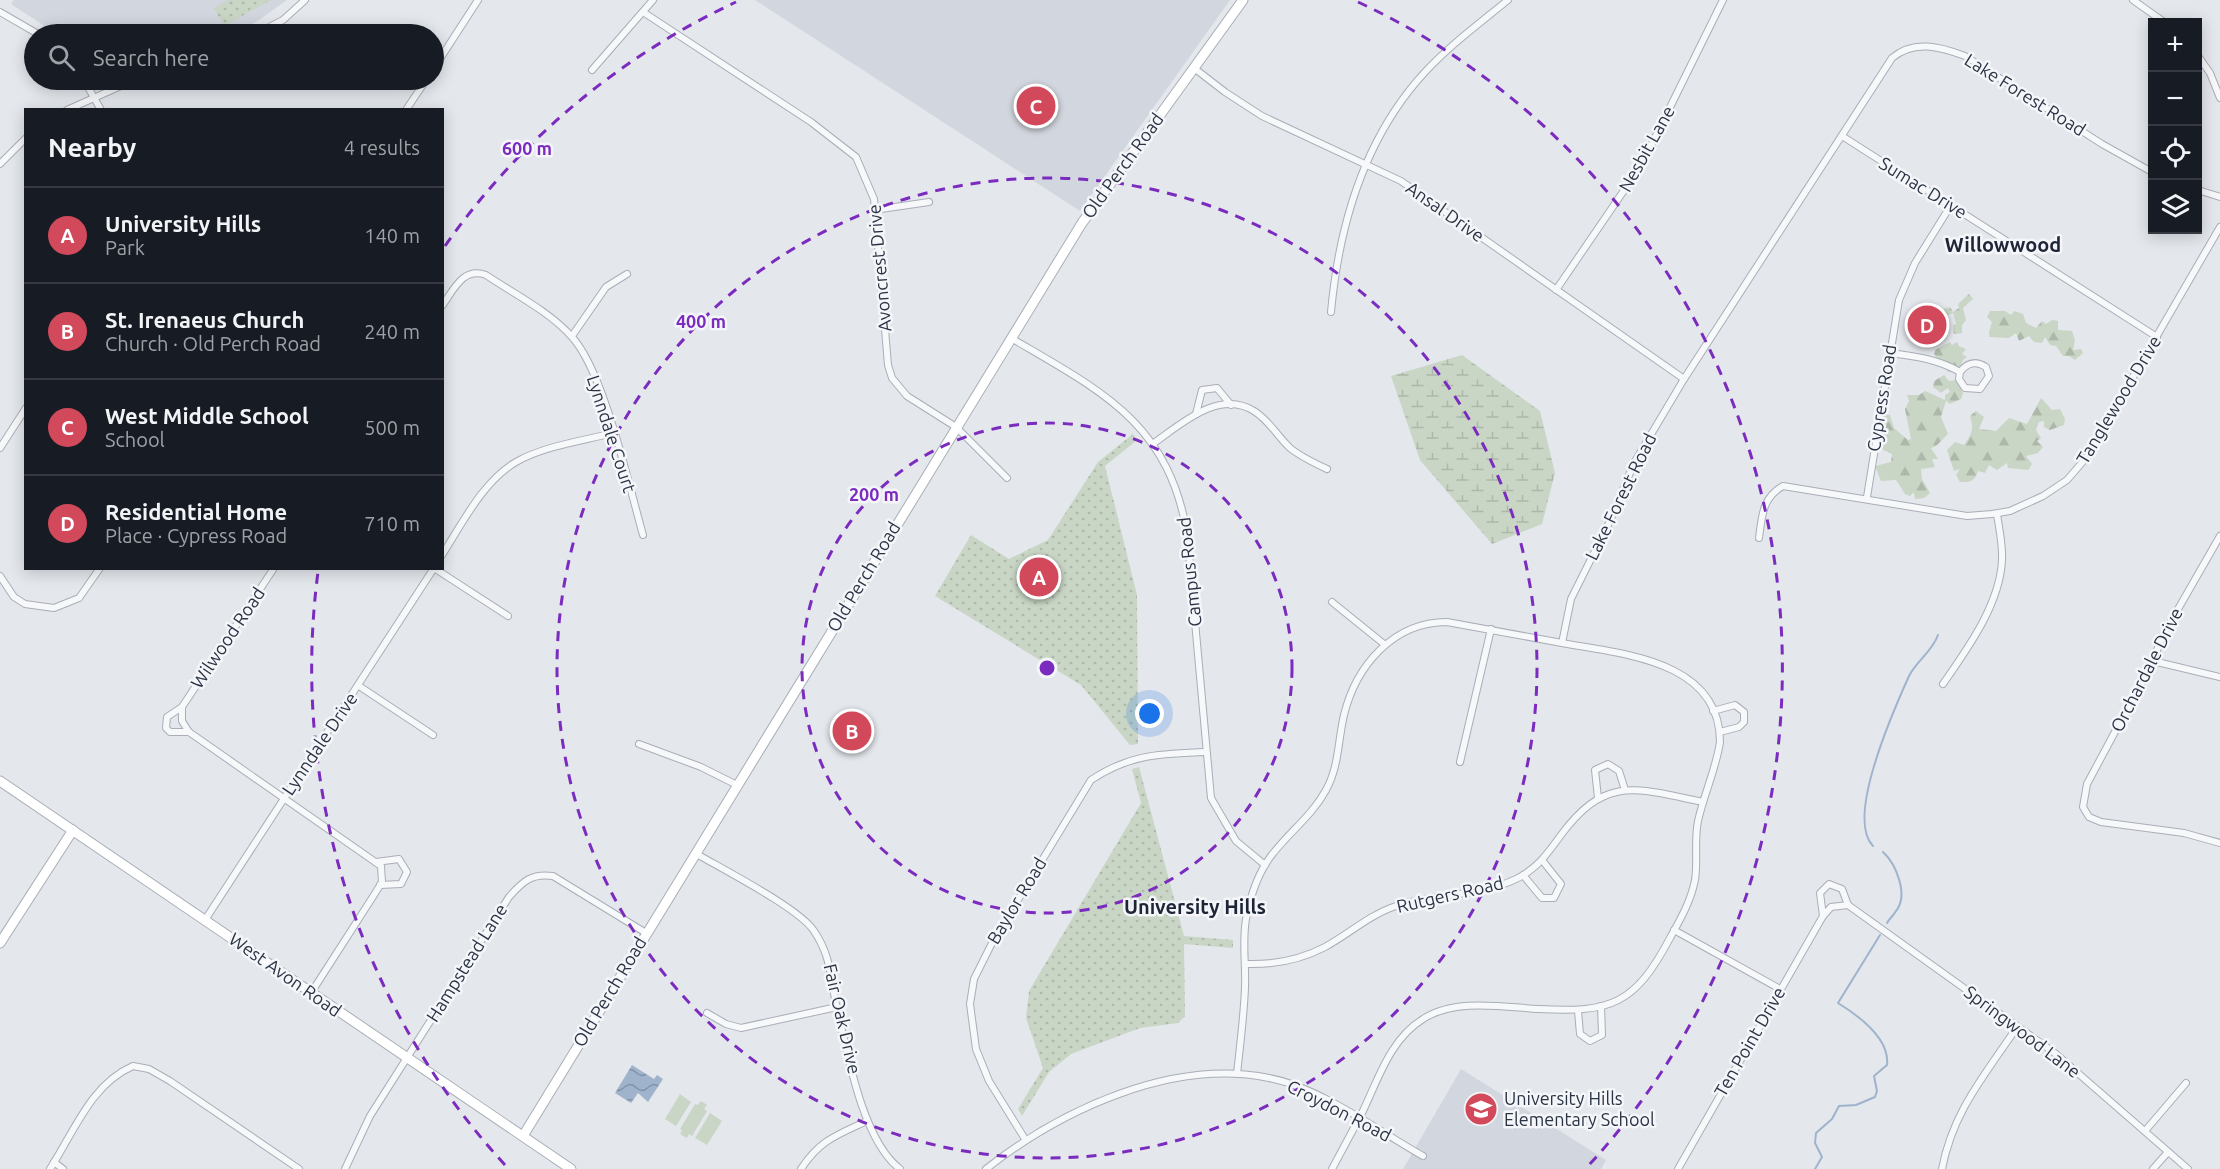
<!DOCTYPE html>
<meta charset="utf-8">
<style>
body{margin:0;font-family:Ubuntu,sans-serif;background:#20242c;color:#f1f3f6}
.controls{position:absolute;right:18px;top:18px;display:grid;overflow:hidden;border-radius:0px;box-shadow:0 3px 15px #0003}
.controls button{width:54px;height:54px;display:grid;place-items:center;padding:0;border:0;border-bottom:2px solid #363941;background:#171b24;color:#f1f3f6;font:30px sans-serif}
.you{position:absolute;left:1150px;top:714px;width:21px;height:21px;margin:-15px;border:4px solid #fff;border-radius:50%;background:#1a73e8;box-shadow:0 0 0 9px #1a73e833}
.badge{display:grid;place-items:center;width:39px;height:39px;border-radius:50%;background:#d1495b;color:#fff;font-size:20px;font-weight:700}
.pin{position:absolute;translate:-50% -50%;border:3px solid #fff;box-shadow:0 2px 6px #0006}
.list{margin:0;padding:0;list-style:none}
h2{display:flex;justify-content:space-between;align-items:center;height:78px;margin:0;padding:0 24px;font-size:26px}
h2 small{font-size:20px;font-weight:400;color:#9ea1a6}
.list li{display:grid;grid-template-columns:39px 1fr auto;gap:18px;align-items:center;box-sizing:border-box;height:96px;padding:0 24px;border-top:2px solid #363941}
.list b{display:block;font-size:22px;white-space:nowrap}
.list p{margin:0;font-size:20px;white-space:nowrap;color:#9ea1a6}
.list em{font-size:20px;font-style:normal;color:#9ea1a6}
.icon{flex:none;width:33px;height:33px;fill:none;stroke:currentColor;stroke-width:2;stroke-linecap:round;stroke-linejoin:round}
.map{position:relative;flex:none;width:2220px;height:1169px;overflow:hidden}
.search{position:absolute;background:#171b24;box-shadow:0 3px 15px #0003;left:24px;top:24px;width:420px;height:66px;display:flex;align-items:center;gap:15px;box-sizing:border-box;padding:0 21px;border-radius:33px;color:#9ea1a6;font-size:22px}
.panel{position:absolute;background:#171b24;box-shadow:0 3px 15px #0003;left:24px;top:108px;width:420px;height:462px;border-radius:0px}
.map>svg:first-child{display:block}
.built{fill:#d2d6de}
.forest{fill:url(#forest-firs)}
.wetland{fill:url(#wetland-marsh)}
.park{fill:url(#park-dots)}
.pitch{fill:#c9d6c5}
.water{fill:url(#water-waves)}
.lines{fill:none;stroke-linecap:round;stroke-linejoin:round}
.stream{stroke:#9fb4cc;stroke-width:2}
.street-casing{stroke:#a9aeb7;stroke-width:8}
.secondary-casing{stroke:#a9aeb7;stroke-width:11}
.street{stroke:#f7f8fa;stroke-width:6}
.secondary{stroke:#fff;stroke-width:9}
.ring{fill:none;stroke:#7b2cbf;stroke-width:3;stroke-dasharray:10 8}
.labels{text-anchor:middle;stroke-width:5;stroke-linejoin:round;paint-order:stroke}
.street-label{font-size:18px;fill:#2b3445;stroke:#f4f6f9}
.poi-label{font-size:18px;fill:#2b3445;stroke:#f4f6f9;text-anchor:start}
.neighbourhood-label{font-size:20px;font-weight:bold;fill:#1d2536;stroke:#f4f6f9}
.centre{fill:#7b2cbf;stroke:#f4f6f9;stroke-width:3}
.ring-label{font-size:18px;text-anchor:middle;font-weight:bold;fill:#7b2cbf;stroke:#f4f6f9;stroke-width:5;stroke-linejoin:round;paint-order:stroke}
</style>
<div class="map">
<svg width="2220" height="1169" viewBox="0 0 2220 1169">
<defs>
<pattern id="forest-firs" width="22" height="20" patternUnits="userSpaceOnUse" patternTransform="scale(1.5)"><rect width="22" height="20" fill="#c9d6c5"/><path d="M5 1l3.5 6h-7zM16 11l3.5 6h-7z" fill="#adb8ab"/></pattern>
<pattern id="wetland-marsh" width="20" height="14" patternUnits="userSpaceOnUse" patternTransform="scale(1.5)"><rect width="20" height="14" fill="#c9d6c5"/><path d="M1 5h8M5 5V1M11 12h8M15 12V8" fill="none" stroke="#adb8ab"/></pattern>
<pattern id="park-dots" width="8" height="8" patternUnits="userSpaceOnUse" patternTransform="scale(1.5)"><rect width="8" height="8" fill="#c9d6c5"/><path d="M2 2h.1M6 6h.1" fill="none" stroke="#adb8ab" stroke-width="1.8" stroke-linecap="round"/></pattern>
<pattern id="water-waves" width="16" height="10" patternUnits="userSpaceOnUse" patternTransform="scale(1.5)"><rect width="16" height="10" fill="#9fb4cc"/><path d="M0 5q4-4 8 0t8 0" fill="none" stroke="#8293a7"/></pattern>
</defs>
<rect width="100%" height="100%" fill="#e4e7ec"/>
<g class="built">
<polygon points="14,0 287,0 256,22 231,34 57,34 11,4"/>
<polygon points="755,0 1230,0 1080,211"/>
<polygon points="1461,1069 1606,1160 1601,1169 1403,1169"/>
</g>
<g class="forest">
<polygon points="1969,294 1973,299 1963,308 1966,320 1962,325 1962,333 1956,334 1953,333 1953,325 1956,324 1953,313 1946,316 1943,309 1950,307 1953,312 1959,308 1958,304"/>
<polygon points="1990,311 2005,311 2011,315 2014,311 2023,314 2026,323 2036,328 2042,321 2046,324 2052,320 2058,321 2058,330 2072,331 2075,340 2073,350 2081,349 2083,353 2075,360 2069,356 2063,356 2056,346 2050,345 2045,337 2042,343 2034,342 2029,336 2019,341 2016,333 2009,338 1990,337 1989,332 1992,322 1987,317"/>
<polygon points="1950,342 1952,345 1957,342 1959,346 1966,349 1962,354 1967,357 1963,360 1960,367 1954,365 1949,373 1934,354 1935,350"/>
<polygon points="1944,375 1949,381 1957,380 1963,393 1961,399 1950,404 1946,401 1941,417 1948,434 1936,446 1931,448 1938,459 1932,459 1935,467 1921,469 1922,479 1930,493 1924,498 1915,499 1914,492 1910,496 1905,494 1896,480 1881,481 1875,466 1891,462 1892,454 1879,448 1884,414 1890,415 1894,428 1908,440 1911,439 1905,409 1909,401 1907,395 1919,395 1925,391 1945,400 1945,395 1950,392 1948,388 1941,393 1933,387 1934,381"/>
<path d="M2041,398L2052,410L2060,409L2065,419L2064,425L2050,430L2044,427V421L2039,422L2036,430L2041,438L2037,441L2043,447L2038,453L2026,456L2032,464L2028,470L2008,468L2007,463L1997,470L1989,465L1985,473L1978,471C1974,482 1971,482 1960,482L1956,475L1960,469L1954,471L1947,450L1955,442L1964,445C1972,434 1974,429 1970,416L1976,411L1984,417L1979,429L1996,431L2009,418L2027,424Z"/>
</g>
<polygon class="wetland" points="1462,355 1540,411 1555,473 1542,524 1492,544 1420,460 1391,376"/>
<g class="park">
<polygon points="228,0 271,0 224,26 214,8"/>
<polygon points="1133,434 1137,440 1105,466 1137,595 1138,744 1130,745 1081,685 935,596 971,535 1009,559 1048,540 1098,462"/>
<polygon points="1139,767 1184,936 1233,940 1233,948 1184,944 1185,1016 1178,1023 1140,1028 1071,1054 1049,1072 1022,1116 1018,1109 1043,1068 1026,1018 1029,991 1141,803 1132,769"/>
</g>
<g class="pitch">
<polygon points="680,1094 691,1102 676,1126 665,1119"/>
<polygon points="701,1101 707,1105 704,1109 707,1111 692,1136 689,1134 687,1138 680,1134 682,1130 680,1129 695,1104 698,1105"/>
<polygon points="710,1113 722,1121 707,1145 695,1138"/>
</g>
<polygon class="water" points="632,1065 654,1079 657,1075 663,1079 648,1102 638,1093 631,1103 615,1093"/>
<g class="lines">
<g class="stream">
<path d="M1873,846C1845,818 1895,707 1909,676C1917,660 1932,652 1938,635"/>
<path d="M1883,852C1896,864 1909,895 1896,911C1893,916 1890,918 1887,923"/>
<path d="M1815,1169L1822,1157L1815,1143L1816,1133L1832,1119L1839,1106L1856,1105L1875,1097L1877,1091L1874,1076L1887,1065C1890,1039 1859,1016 1838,1003L1880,935"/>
</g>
<g class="street-casing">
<g id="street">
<polyline points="2133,0 2164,22"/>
<polyline points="0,12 38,34"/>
<polyline points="643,12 811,122 856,157 874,199 888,365 892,378 907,396 956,427 1007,478"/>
<polyline points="256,34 283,20 305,0"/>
<polyline points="2198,56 2210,73 2220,98"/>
<polyline points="434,68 478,0"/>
<polyline points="1194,68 1225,92 1262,116 1401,181 1684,379"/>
<polyline points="592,70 653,0"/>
<polyline points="84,80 101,110"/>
<polyline points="67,110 134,80"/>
<polyline points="406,110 426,80"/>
<polyline points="1842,136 2157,337"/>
<polyline points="0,164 26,138"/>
<polyline points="2198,190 2220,197"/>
<polyline points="874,210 929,202"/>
<polyline points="1556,290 1642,164 1723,0"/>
<path d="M442,306C454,289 463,267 486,275C514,294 549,311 572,337C604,372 629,486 643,535"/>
<path d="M1331,312C1339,225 1364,138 1425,72C1450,45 1480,23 1508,0"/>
<polyline points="572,336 606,287 627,274"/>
<path d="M1011,338C1101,391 1168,422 1187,533L1211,798L1236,841L1265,865"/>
<path d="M1890,353C1914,356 1938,359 1960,372C1967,363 1975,360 1986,367L1989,376L1980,389L1965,388L1959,379L1960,372"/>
<polyline points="1196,414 1202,390 1217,388 1231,405"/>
<path d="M1154,443C1181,424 1219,389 1254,411C1269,420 1278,437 1290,448C1301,457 1314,463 1327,469"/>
<polyline points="0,448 26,408"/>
<polyline points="1867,497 1899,300 1915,263 1951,205"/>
<polyline points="2220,536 2162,637 2153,661 2087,784 2083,807 2089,817 2101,822 2184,833 2220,843"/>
<path d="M1759,538C1762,516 1762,498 1783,486L1967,516L1992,514L2010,511L2043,496L2067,480L2086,458L2220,227"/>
<path d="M442,555C462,524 483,481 516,462C544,446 582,441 613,433"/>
<polyline points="274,568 182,707 182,721 189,732 381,866 382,882 374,895 311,993"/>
<polyline points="434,568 508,616"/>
<polyline points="0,576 14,597 25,604 54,608 79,598 100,568"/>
<polyline points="1332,602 1384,644"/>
<polyline points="2153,661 2220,677"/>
<path d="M1943,684C1968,648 2000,604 2002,560C2003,545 1999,528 1997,514"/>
<polyline points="359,686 433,735"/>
<polyline points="182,707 167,717 166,728 170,732 189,732"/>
<polyline points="1713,711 1735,705 1744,712 1744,722 1739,727 1720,732"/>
<polyline points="639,744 701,767 737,785"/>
<polyline points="1460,762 1491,629"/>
<polyline points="1598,798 1595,770 1608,764 1619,771 1625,790"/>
<path d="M695,853C722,869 799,908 814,931C831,956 830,976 836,1004C847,1051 862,1140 900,1169"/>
<polyline points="376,862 399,859 407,872 401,884 380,885"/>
<polyline points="1523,875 1542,898 1554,898 1561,884 1542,860"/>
<polyline points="1848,905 2056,1054 2188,1169"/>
<polyline points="1823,916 1820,893 1829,884 1842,889 1848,905"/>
<polyline points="205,920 434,568"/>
<polyline points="1674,930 1780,989"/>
<path d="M1245,964C1273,965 1300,960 1325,947C1349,934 1369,915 1396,906C1435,893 1479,897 1516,879C1537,869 1548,853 1561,835C1606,774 1638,789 1703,802"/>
<polyline points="1578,1011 1580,1034 1590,1041 1602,1035 1601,1006"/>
<polyline points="707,1013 726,1024 741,1028 837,1007"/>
<path d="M1237,1074C1240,1045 1244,1016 1245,987C1246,965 1242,942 1246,919C1250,898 1258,873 1271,856C1289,832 1312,816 1326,790C1339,767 1338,740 1344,715C1356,666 1393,622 1447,622L1562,643L1571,599L1610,521L1634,463L1684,379L1892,58C1914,39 1941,47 1965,56L2102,144L2152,172"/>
<polyline points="2145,1131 2186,1083"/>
<path d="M1025,1139L989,1081L976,1049L970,1004L974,979L994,939L1091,780C1130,754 1160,754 1205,752"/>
<polyline points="54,1162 63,1169"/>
<path d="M50,1169C74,1132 91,1084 133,1066L149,1069L170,1081L299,1169"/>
<path d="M345,1169L370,1116L509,897C523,881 532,873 553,876L646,933"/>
<path d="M801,1169C820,1140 837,1135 867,1121"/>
<path d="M986,1169C1061,1110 1172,1058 1269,1078C1321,1088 1377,1130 1423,1156"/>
<path d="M1332,1169C1342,1150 1352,1132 1362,1113C1378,1080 1390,1039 1423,1019C1455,998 1503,1007 1539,1009C1612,1013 1635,1004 1670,938C1680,920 1691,901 1695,880C1698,861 1694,840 1698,821C1704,794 1716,769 1720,742C1720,660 1622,654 1562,643"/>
<polyline points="1678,1169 1823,916 1831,907 1848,905"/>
<path d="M1942,1169C1953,1111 1985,1075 2017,1027"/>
<polyline points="2153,1169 2168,1152"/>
</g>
</g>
<g class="secondary-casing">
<g id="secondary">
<polyline points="0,781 571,1169"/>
<polyline points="0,943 73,830"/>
<polyline points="523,1136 1082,223 1243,0"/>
</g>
</g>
<use href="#street" class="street"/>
<use href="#secondary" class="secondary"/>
</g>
<g class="ring">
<circle cx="1047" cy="668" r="245"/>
<circle cx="1047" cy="668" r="490"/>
<path d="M505 1165A735 735 0 0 1 318 572M445 246A735 735 0 0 1 736 2M1358 2A735 735 0 0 1 1589 1165"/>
</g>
<defs>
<g id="school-disc" transform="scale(1.725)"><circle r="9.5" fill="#d1495b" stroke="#f4f6f9"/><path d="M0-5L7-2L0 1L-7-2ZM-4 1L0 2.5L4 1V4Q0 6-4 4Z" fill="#fff"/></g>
</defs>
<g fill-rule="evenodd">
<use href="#school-disc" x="1481" y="1109"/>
</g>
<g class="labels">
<g class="street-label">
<text transform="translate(2025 95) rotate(32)" y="6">Lake Forest Road</text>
<text transform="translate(1647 149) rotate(-61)" y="6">Nesbit Lane</text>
<text transform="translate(1123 166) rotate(-54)" y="6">Old Perch Road</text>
<text transform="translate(1923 188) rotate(32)" y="6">Sumac Drive</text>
<text transform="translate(1445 212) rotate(35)" y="6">Ansal Drive</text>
<text transform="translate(880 268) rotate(-95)" y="6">Avoncrest Drive</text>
<text transform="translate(1882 398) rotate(-81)" y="6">Cypress Road</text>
<text transform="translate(2119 400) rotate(-59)" y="6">Tanglewood Drive</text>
<text transform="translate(611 434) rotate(72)" y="6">Lynndale Court</text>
<text transform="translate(1621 497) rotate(-64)" y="6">Lake Forest Road</text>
<text transform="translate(1190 572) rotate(-96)" y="6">Campus Road</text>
<text transform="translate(864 577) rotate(-59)" y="6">Old Perch Road</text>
<text transform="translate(228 638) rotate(-56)" y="6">Wilwood Road</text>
<text transform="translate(2147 670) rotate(-63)" y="6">Orchardale Drive</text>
<text transform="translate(320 744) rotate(-56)" y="6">Lynndale Drive</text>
<text transform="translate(1450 895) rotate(-13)" y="6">Rutgers Road</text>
<text transform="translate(1017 901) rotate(-59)" y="6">Baylor Road</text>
<text transform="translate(467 963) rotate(-58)" y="6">Hampstead Lane</text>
<text transform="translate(285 975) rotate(35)" y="6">West Avon Road</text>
<text transform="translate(610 992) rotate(-59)" y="6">Old Perch Road</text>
<text transform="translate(842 1019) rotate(77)" y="6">Fair Oak Drive</text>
<text transform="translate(2022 1032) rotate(37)" y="6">Springwood Lane</text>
<text transform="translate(1750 1042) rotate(-60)" y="6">Ten Point Drive</text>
<text transform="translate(1339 1111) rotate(27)" y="6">Croydon Road</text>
</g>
<g class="poi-label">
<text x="1504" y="1105">University Hills<tspan x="1504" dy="21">Elementary School</tspan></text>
</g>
<g class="neighbourhood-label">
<text x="2003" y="252">Willowwood</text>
<text x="1195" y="914">University Hills</text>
</g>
</g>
<circle cx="1047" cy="668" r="9" class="centre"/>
<g class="ring-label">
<text x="527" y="155">600 m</text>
<text x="701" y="328">400 m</text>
<text x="874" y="501">200 m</text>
</g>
</svg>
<div class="controls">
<button>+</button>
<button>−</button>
<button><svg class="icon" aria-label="locate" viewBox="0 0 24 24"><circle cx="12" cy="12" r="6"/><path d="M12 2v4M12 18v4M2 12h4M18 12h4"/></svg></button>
<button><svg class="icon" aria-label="layers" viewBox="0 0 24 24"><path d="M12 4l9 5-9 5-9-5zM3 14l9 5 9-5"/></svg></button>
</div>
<div class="you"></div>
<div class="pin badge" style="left:1039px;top:577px">A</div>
<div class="pin badge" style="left:852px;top:731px">B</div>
<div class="pin badge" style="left:1036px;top:106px">C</div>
<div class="pin badge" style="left:1927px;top:325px">D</div>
<div class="search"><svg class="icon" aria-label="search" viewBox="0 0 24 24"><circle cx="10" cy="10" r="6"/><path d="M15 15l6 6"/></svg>Search here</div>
<section class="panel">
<h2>Nearby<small>4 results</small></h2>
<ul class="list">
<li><span class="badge">A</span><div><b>University Hills</b><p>Park</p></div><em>140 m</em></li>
<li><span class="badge">B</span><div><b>St. Irenaeus Church</b><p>Church · Old Perch Road</p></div><em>240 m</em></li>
<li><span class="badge">C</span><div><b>West Middle School</b><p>School</p></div><em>500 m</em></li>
<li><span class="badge">D</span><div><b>Residential Home</b><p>Place · Cypress Road</p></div><em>710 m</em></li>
</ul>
</section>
</div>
